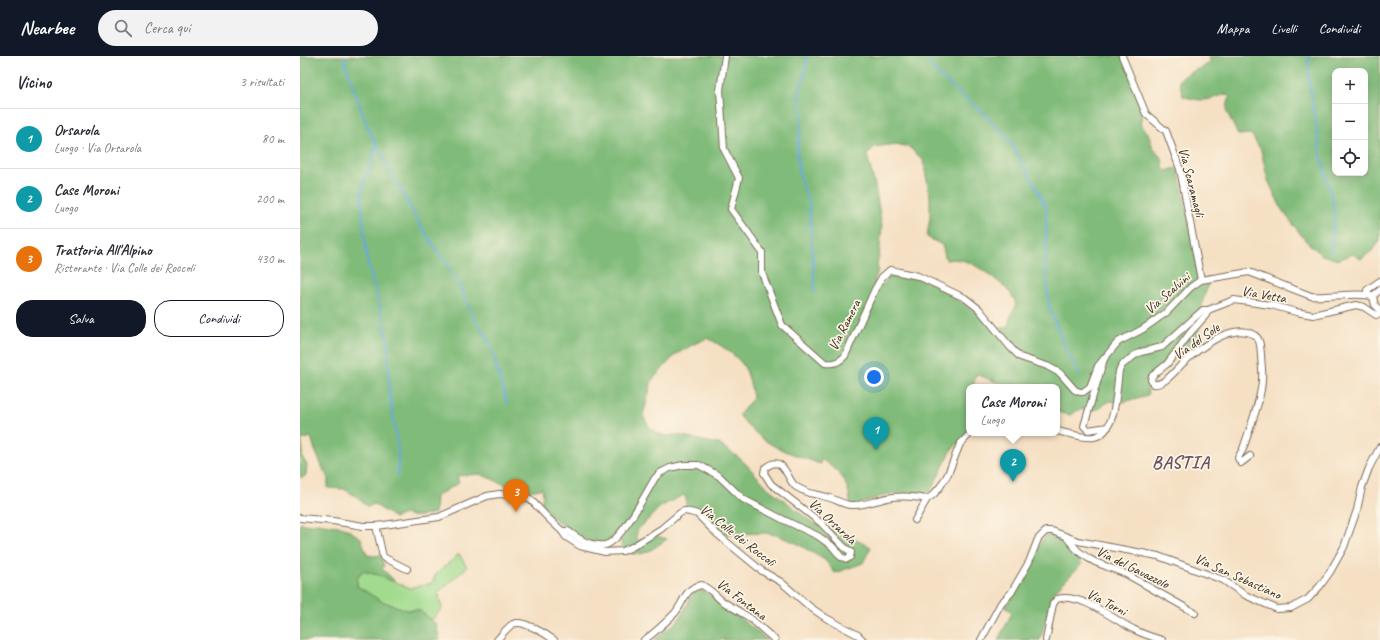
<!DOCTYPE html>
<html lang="it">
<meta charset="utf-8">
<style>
body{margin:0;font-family:Caveat,sans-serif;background:#f2f2f3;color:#2b2b33}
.controls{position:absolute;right:12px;top:12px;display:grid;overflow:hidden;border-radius:8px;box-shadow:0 2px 10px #0003}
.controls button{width:36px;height:36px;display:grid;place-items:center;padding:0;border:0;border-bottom:1px solid #e1e1e2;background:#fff;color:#2b2b33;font:20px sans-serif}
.you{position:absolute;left:574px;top:321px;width:14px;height:14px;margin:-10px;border:3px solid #fff;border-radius:50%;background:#1a73e8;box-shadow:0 0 0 6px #1a73e833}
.badge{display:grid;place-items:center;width:26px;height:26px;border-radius:50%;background:#111827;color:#fff;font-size:13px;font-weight:700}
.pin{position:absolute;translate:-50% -33px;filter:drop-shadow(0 1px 2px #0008)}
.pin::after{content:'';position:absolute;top:21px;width:14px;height:12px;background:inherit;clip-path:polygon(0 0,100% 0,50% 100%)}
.popup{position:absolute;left:666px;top:328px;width:94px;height:52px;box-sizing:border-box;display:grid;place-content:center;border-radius:8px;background:#fff;filter:drop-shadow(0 1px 3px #0005);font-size:13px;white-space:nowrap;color:#7c7c81}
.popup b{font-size:15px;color:#2b2b33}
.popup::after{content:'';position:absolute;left:50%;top:100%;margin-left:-8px;border:8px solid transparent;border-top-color:#fff}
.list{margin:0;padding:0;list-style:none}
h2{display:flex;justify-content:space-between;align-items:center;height:52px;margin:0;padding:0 16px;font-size:17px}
h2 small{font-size:13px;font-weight:400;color:#7c7c81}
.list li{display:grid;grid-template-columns:26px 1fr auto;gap:12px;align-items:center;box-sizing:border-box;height:60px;padding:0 16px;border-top:1px solid #e1e1e2}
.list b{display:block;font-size:15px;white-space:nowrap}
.list p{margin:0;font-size:13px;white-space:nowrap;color:#7c7c81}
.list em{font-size:13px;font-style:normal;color:#7c7c81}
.actions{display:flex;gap:8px;padding:12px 16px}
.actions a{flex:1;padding:9px 0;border:1px solid #111827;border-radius:16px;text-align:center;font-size:14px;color:#111827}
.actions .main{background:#111827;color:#fff}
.icon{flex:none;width:22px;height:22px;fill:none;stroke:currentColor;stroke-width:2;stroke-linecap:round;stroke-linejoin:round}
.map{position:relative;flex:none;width:1080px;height:584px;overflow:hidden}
header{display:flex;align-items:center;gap:24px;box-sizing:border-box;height:56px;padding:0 20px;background:#111827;color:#fff}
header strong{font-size:19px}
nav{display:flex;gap:22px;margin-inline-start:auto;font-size:14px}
.search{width:280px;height:36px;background:#f2f2f3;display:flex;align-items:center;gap:10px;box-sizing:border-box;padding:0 14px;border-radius:22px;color:#7c7c81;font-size:15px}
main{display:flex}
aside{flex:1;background:#fff}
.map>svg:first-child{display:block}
.green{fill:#a1db8e;stroke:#6e8256}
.forest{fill:#80bb79;stroke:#5e724c;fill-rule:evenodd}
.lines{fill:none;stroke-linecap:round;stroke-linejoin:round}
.stream{stroke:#67a9db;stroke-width:2}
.minor-casing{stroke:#7c6a58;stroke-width:8}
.minor{stroke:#fff;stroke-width:6}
.labels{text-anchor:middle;stroke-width:3.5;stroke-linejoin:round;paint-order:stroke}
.street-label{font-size:14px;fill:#3b2a1e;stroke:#fcf5e5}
.district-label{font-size:18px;font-weight:bold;letter-spacing:1px;fill:#6c5263;stroke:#fcf5e5}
</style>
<header>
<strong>Nearbee</strong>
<div class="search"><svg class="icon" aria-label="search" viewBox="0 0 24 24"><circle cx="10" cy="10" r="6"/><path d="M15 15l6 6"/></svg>Cerca qui</div>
<nav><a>Mappa</a><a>Livelli</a><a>Condividi</a></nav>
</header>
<main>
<aside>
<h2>Vicino<small>3 risultati</small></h2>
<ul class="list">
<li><span class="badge" style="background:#0f9aa8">1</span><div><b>Orsarola</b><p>Luogo · Via Orsarola</p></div><em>80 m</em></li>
<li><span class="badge" style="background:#0f9aa8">2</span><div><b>Case Moroni</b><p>Luogo</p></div><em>200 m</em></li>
<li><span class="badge" style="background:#e8710a">3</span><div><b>Trattoria All'Alpino</b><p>Ristorante · Via Colle dei Roccoli</p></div><em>430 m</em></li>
</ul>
<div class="actions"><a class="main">Salva</a><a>Condividi</a></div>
</aside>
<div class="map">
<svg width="1080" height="584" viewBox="0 0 1080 584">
<rect width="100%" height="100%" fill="#fcf5e5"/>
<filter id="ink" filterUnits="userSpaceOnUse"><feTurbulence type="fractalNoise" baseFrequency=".025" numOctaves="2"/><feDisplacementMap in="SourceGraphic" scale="8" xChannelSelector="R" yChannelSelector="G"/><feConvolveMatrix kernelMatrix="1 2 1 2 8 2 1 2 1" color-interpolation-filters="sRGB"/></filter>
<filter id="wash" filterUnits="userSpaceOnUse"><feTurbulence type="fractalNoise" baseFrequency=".012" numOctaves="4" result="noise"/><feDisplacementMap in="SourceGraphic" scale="16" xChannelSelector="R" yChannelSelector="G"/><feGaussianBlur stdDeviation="0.9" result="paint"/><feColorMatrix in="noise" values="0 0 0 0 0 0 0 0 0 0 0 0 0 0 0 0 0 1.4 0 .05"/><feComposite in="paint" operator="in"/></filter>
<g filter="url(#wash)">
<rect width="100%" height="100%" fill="#f5e0c4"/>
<polygon class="green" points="159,498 167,511 138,537 142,552 132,564 119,554 107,554 81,545 57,530 57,523 62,515 78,519 110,532 132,527 136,518"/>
<g class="forest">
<path d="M0,0H821L835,25L842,58L840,68L848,77L853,92L862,103L863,112L866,115L876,112L879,117L898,213L896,218L897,223L910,222L903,244L897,285C879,296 865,314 847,322L848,339L820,347L811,345L804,348L800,352L791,355L780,353L770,359L757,356V331H709L676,318L673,331H669V376L651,395L630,436L588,438L554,450L550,447C550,427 537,413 521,403L520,408C483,394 465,392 439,359L453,342C452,334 448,315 443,309C437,300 417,286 407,282L392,289L375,299L352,324L343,360L348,369L356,377L366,380L377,379L419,388L442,404L469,433L488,447L501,458L515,468L536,474L571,491L563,507L535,517L525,504L496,487L476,479L465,477L425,478L393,453L386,450V442L383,439L360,451L338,474L336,480L338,485L357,480L367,483C351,494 342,503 322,495L321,484L327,473L307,487L292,486L268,475L244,454L241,446L243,440L242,432L236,434L222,436L180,418L157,420L159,427L136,440L135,457C124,460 115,462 104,458L95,462L74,448L68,451L57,441L44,433L28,432V422L24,415L15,394L11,381L1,384L3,393L2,401L7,409L6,419L2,422L0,421ZM596,88L609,91L623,104L630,140V161L627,181L642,189L646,204C653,203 658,203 665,205C677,208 712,233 715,245C717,253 712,255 710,262C709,265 709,269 709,271L699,272L635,229L620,223L593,217L582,229L574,225L578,215L577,207L579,201L582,170L575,130L567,99L574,91Z"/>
<path d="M908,0H1080V185L1073,194L1061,203L1053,198L1038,204L1022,199L1006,185L982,154L968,124L961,94L951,78L938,79L927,56V51L930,41L925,38C908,45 900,46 883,40L879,24L889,17L905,10L910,6V3ZM1035,15H1065V117H1035Z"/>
<polygon points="0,467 10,469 17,467 38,470 47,473 61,482 67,499 73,500 81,499 84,510 82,513 94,524 91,525 78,519 62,515 57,523 57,530 81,545 107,554 119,554 136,568 140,584 0,584"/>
<polygon points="747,479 753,479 762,482 782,508 754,536 740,584 698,584 712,557 705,550 722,528 742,484"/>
<polygon points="399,534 409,538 468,584 354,584 378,565 394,536"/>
</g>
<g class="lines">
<g class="stream">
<polyline points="44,0 46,10 66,67 76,88 120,169 157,224 173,261 183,275 190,288 207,347"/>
<polyline points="507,0 505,17 500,33 499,47 502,60 497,96 498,111 502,129 509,147 515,236"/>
<polyline points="626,0 636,17 682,56 705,79 714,92 738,135 746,151 746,216 749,251 765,291 779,318"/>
<polyline points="1009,0 1008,5 1009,24 1021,100 1033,147 1034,161 1030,196"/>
<polyline points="76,88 71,109 65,122 61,138 64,175 67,204 81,255 88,285 89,334 98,393 98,420"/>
</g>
</g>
</g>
<g filter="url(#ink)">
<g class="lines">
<g class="minor-casing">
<g id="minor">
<path d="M425,0L420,34L424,93L439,122L431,153L462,196V217L482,269L525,307C534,308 538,307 545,300L575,233L582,221L590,214L618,220L665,242L679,253L711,292L720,301L747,310L760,317L775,334L780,336H783L790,331L798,310L818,286L843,273L867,256L891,231L901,224L949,216L1011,240C1025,242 1064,235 1073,241"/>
<polyline points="822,0 846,58 866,75 880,113 901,224"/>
<polyline points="1070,239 1067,237 1067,234 1080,225"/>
<polyline points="1073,241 1075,249 1080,254"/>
<polyline points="1073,241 1074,239 1080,234"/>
<path d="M908,254L906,259L890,277L867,308L852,320L851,324L853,328C864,330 875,315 882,308C898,293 933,265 954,279C961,283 960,291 961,298C961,306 963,315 962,323C962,342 949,374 943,393L938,402L939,404L941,407L950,400"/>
<polyline points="804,303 784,370 788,374 808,371"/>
<path d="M757,375C767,377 784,383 794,381C817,377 816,334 819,315L822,309L835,299L841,296L862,291L903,254H908L934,244L971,249L996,256L1013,259L1056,249L1064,251L1076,259L1080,257"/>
<polyline points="0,462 33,465 63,470 77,470 139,461 187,440 199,438 223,440 230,443 249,463 262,475 266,481 280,490 305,496 323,495 332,491 361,473 380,457 384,455 390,456 397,458 417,478 462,515 481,526 510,551 526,562 558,579 563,584"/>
<polyline points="615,464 627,443"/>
<polyline points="77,470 77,474 83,501 107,513"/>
<path d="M262,475H268C279,483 290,491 305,489C321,486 346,437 355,422L360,417L370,412L383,409H399L419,420L443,443L484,464L518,480L532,490L541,501L547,503L550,501L551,496L544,491L521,467L471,428L464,417L465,412C484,397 486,422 495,430C499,433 505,435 509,437C516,438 523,440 530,442C537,444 544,449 551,449C564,450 574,445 587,442C600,439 613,441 627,443L633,439L640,431L648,418L660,388L671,377"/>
<polyline points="767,482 778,495 788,502 795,506 826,518 895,557"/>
<path d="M197,584C202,579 207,571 213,568C222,563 246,578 254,584"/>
<path d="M344,584C355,577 366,566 375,557C385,545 384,532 402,529L411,535L422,545L450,562L475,584"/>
<polyline points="681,584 701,547 711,537 729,506 738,483 746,475 752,475 778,485 858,500 923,524 945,539 977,553 991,552 1008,543 1020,530 1030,516 1044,491 1057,454 1062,431 1069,412 1080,391"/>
<path d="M746,584L753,548L757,543C780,536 813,563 833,573C842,578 852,581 862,584"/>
</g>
</g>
<use href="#minor" class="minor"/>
</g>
</g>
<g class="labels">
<g class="street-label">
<text transform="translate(892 126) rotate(76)" y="5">Via Scaramagli</text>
<text transform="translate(867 237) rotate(-41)" y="5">Via Scalvini</text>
<text transform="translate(964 238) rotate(10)" y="5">Via Vetta</text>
<text transform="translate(544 269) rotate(-63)" y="5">Via Ramera</text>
<text transform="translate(896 285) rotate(-35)" y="5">Via del Sole</text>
<text transform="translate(533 465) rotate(43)" y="5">Via Orsarola</text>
<text transform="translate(438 479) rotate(38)" y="5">Via Colle dei Roccoli</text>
<text transform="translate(833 511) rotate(26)" y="5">Via del Gavazzolo</text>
<text transform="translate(938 520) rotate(24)" y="5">Via San Sebastiano</text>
<text transform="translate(442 543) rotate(37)" y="5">Via Fontana</text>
<text transform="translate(807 546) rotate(27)" y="5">Via Torni</text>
</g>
<g class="district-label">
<text x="881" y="412">BASTIA</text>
</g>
</g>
</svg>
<div class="controls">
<button>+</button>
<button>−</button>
<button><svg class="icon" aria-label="locate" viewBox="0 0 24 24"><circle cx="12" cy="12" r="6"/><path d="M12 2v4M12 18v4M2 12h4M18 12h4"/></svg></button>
</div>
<div class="you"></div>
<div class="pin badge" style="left:576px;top:394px;background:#0f9aa8">1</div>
<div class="pin badge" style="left:713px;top:426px;background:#0f9aa8">2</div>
<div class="popup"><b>Case Moroni</b>Luogo</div>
<div class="pin badge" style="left:216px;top:456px;background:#e8710a">3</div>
</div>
</main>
